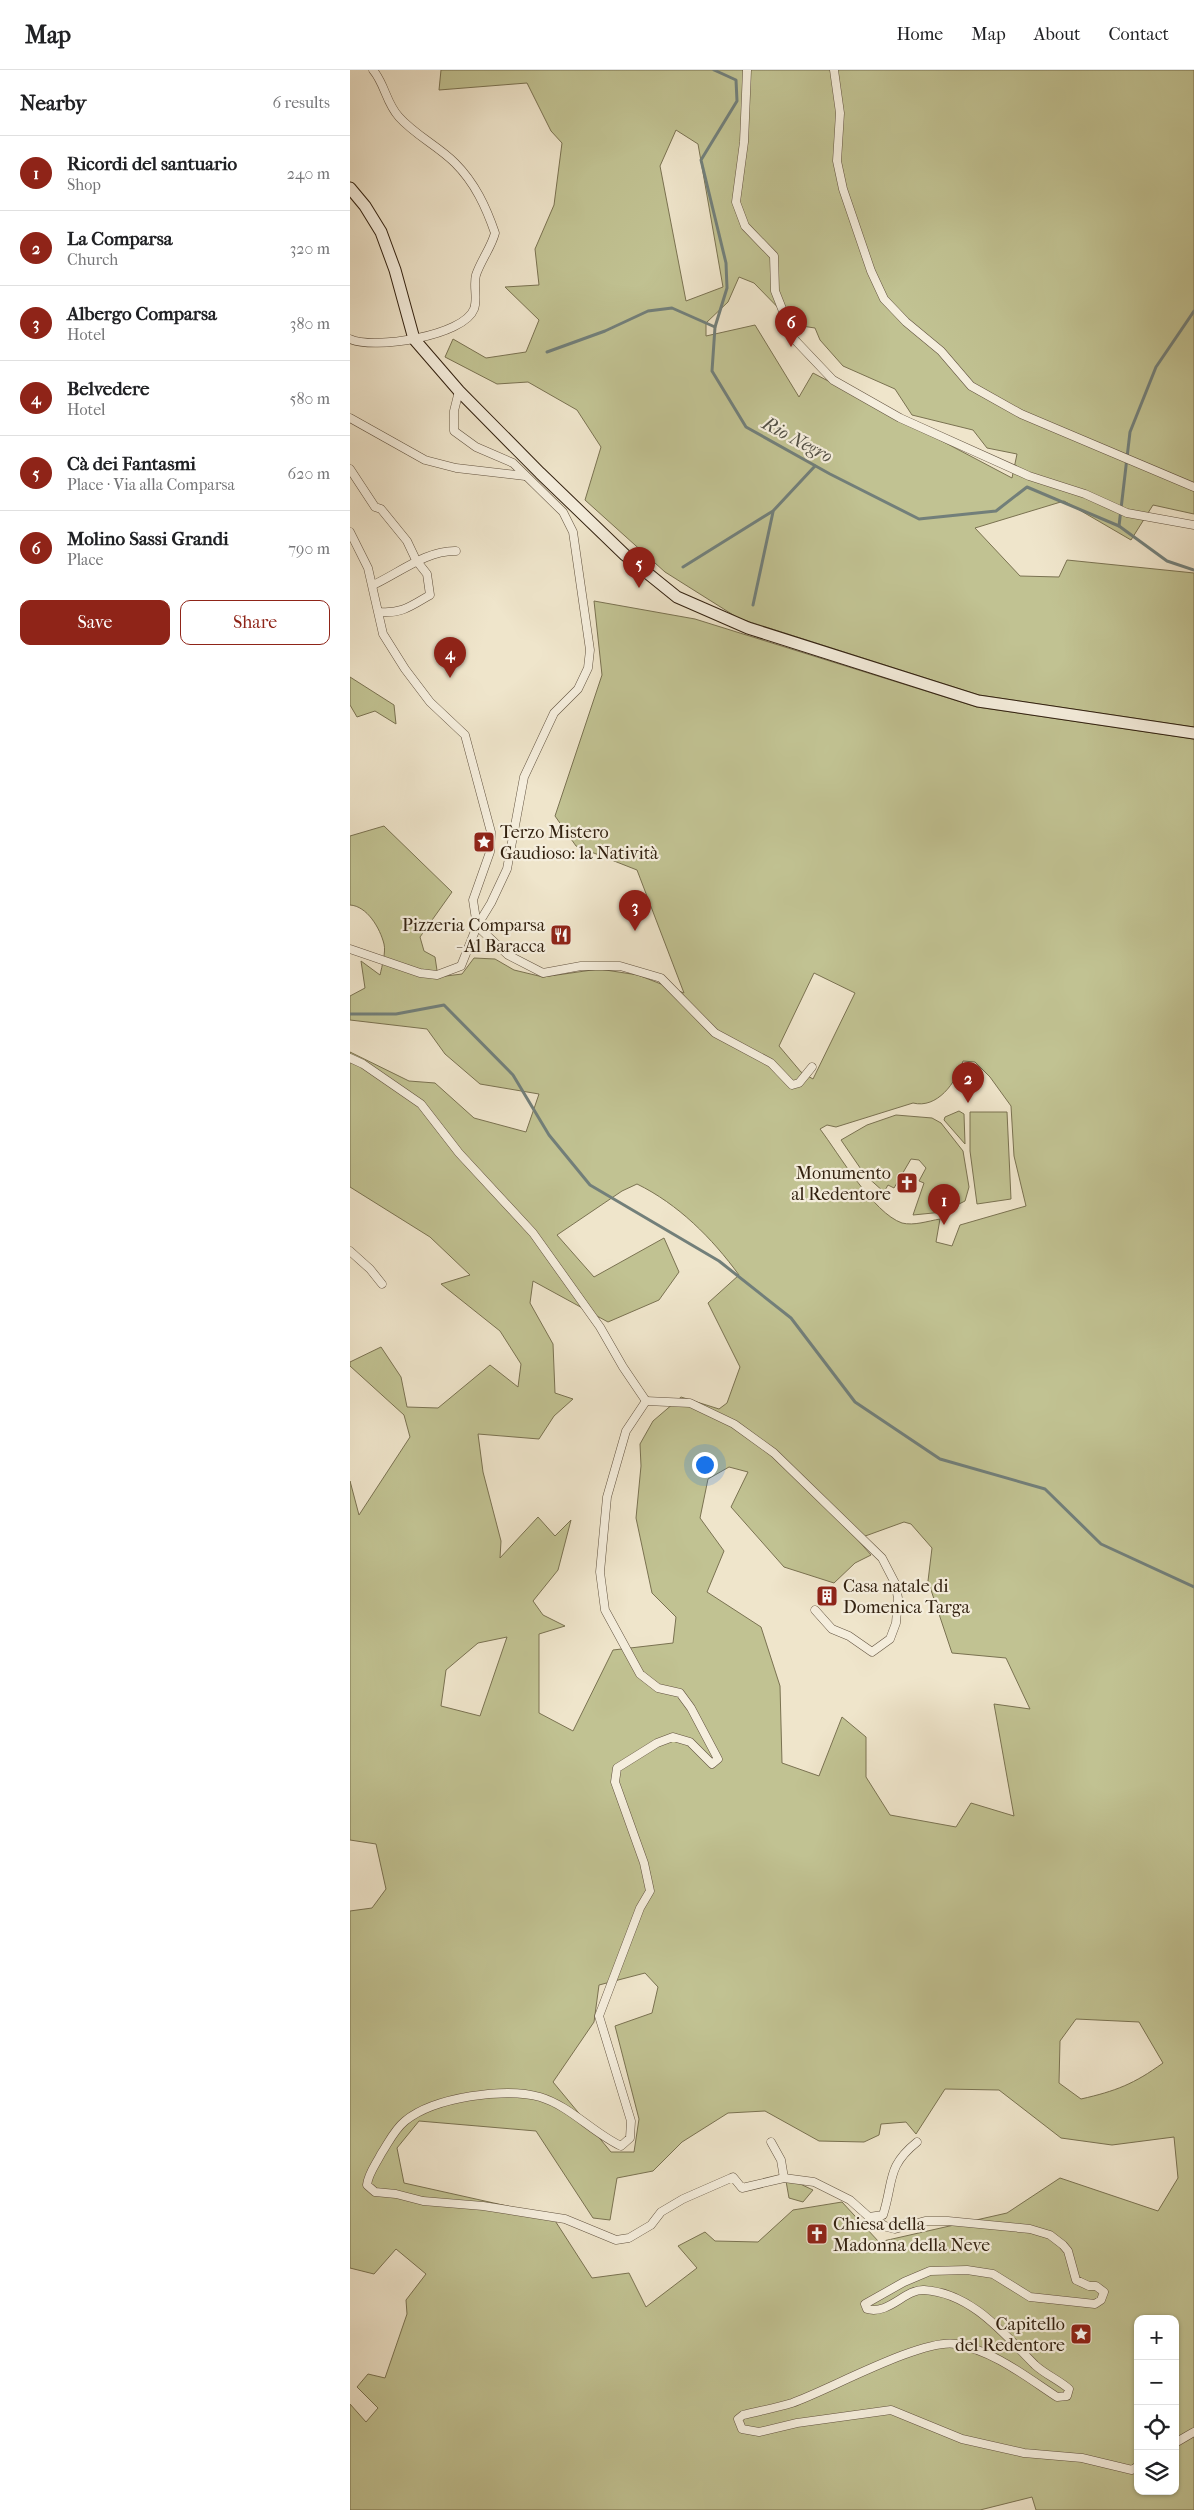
<!DOCTYPE html>
<meta charset="utf-8">
<style>
body{margin:0;font-family:"IM FELL French Canon",serif;background:#f6f6f6;color:#202124}
.controls{position:absolute;right:15px;bottom:15px;display:grid;overflow:hidden;border-radius:10px;box-shadow:0 1px 4px #0004}
.controls button{width:45px;height:45px;display:grid;place-items:center;padding:0;border:0;border-bottom:1px solid #e0e0e0;background:#fff;color:#202124;font:25px sans-serif}
.you{position:absolute;left:354px;top:1394px;width:18px;height:18px;margin:-12px;border:4px solid #fff;border-radius:50%;background:#1a73e8;box-shadow:0 0 0 8px #1a73e833}
.badge{display:grid;place-items:center;width:32px;height:32px;border-radius:50%;background:#8f2418;color:#fff;font-size:16px;font-weight:700}
.pin{position:absolute;translate:-50% -41px;filter:drop-shadow(0 1px 2px #0008)}
.pin::after{content:'';position:absolute;top:26px;width:18px;height:15px;background:inherit;clip-path:polygon(0 0,100% 0,50% 100%)}
.list{margin:0;padding:0;list-style:none}
h2{display:flex;justify-content:space-between;align-items:center;height:65px;margin:0;padding:0 20px;font-size:21px}
h2 small{font-size:16px;font-weight:400;color:#757577}
.list li{display:grid;grid-template-columns:32px 1fr auto;gap:15px;align-items:center;box-sizing:border-box;height:75px;padding:0 20px;border-top:1px solid #e0e0e0}
.list b{display:block;font-size:19px;white-space:nowrap}
.list p{margin:0;font-size:16px;white-space:nowrap;color:#757577}
.list em{font-size:16px;font-style:normal;color:#757577}
.actions{display:flex;gap:10px;padding:15px 20px}
.actions a{flex:1;padding:11px 0;border:1px solid #8f2418;border-radius:10px;text-align:center;font-size:18px;color:#8f2418}
.actions .main{background:#8f2418;color:#fff}
.icon{flex:none;width:28px;height:28px;fill:none;stroke:currentColor;stroke-width:2;stroke-linecap:round;stroke-linejoin:round}
.map{position:relative;flex:none;width:844px;height:2440px;overflow:hidden}
header{display:flex;align-items:center;gap:30px;box-sizing:border-box;height:70px;padding:0 25px;background:#fff;border-bottom:1px solid #e0e0e0}
header strong{font-size:24px}
nav{display:flex;gap:28px;margin-inline-start:auto;font-size:18px}
main{display:flex}
aside{flex:1;background:#fff}
.map>svg:first-child{display:block}
.green{fill:#c1c292;stroke:#7a7251;fill-rule:evenodd}
.lines{fill:none;stroke-linecap:round;stroke-linejoin:round}
.stream{stroke:#727f7a;stroke-width:3}
.street-casing{stroke:#61523f;stroke-width:9}
.secondary-casing{stroke:#322110;stroke-width:13}
.street{stroke:#f5eedd;stroke-width:8}
.secondary{stroke:#f5eedd;stroke-width:11}
.labels{text-anchor:middle;stroke-width:4.5;stroke-linejoin:round;paint-order:stroke}
.poi-label{font-size:18px;fill:#322110;stroke:#f5eedd;text-anchor:start}
.water-label{font-size:19px;font-style:italic;fill:#525045;stroke:#f5eedd}
</style>
<header>
<strong>Map</strong>
<nav><a>Home</a><a>Map</a><a>About</a><a>Contact</a></nav>
</header>
<main>
<aside>
<h2>Nearby<small>6 results</small></h2>
<ul class="list">
<li><span class="badge">1</span><div><b>Ricordi del santuario</b><p>Shop</p></div><em>240 m</em></li>
<li><span class="badge">2</span><div><b>La Comparsa</b><p>Church</p></div><em>320 m</em></li>
<li><span class="badge">3</span><div><b>Albergo Comparsa</b><p>Hotel</p></div><em>380 m</em></li>
<li><span class="badge">4</span><div><b>Belvedere</b><p>Hotel</p></div><em>580 m</em></li>
<li><span class="badge">5</span><div><b>Cà dei Fantasmi</b><p>Place · Via alla Comparsa</p></div><em>620 m</em></li>
<li><span class="badge">6</span><div><b>Molino Sassi Grandi</b><p>Place</p></div><em>790 m</em></li>
</ul>
<div class="actions"><a class="main">Save</a><a>Share</a></div>
</aside>
<div class="map">
<svg width="844" height="2440" viewBox="0 0 844 2440">
<rect width="100%" height="100%" fill="#efe5cb"/>
<filter id="stains"><feTurbulence type="fractalNoise" baseFrequency=".004" numOctaves="4"/><feColorMatrix values="0 0 0 0 .2 0 0 0 0 .09 0 0 0 0 .02 0 0 0 .5 -.17"/></filter>
<radialGradient id="worn" r=".72"><stop offset=".6" stop-color="#630" stop-opacity="0"/><stop offset="1" stop-color="#630" stop-opacity=".3"/></radialGradient>
<g class="green">
<path d="M91,0H844V444L803,435L781,470L714,431L625,458L670,506L709,507L717,490L844,503V657L629,625L400,552L388,548L315,502L235,430L251,377L227,340L178,312L147,314L95,287L103,269L136,288L176,282L189,250L155,217L189,215L185,179L204,135L212,73L201,61L177,13L89,20ZM326,60L348,74L373,217L336,231L310,96ZM389,207L404,213L445,255L465,258L470,270L493,296L545,319L562,345L623,360L637,378L667,384L662,408L463,303L449,327L405,255L356,266V253L378,232Z"/>
<path d="M244,531L345,549L627,637L844,669V2440H686L682,2427L630,2440H0V2334L16,2352L28,2338L7,2317L18,2304L35,2308L57,2244L56,2230L76,2204L46,2179L24,2204L0,2198V1841L22,1838L36,1819L26,1774L0,1770V1411L9,1445L60,1367L54,1345L0,1296V1292L31,1277L51,1307L57,1337L88,1338L140,1295L168,1317L171,1294L150,1261L91,1214L120,1205L80,1167L0,1117V982L59,1011L85,1013L124,1048L176,1062L189,1024L130,1014L95,984L77,959L0,950V926L15,918L11,891L30,905C32,896 36,882 34,874C30,858 17,836 0,835V766L34,756L102,822L70,867L74,881L85,887L88,907L112,904L124,888L145,889L164,900L193,907L249,899L288,905L334,923L287,800L226,776L205,746L252,605ZM464,903L505,923L463,1009L451,1002L429,976ZM613,991L625,992L640,1007L661,1036L664,1086L676,1136L610,1155L602,1176L586,1172L590,1149C578,1151 564,1156 552,1153C523,1143 489,1084 470,1059L477,1055L486,1057L563,1033C587,1039 606,1013 613,991ZM287,1114C328,1134 362,1168 389,1205L358,1233L390,1297L377,1333L369,1339L331,1327L303,1351L290,1374L291,1396L286,1448L302,1523L326,1547L323,1573L263,1580L223,1661L189,1643V1564L215,1556L193,1545L183,1531L208,1500L221,1450L205,1466L188,1447L150,1488L151,1471L133,1402L128,1364L189,1369L204,1346L223,1329L205,1323L203,1274L180,1233L183,1211L258,1252L309,1230L329,1202L314,1168L244,1207L207,1165L272,1121ZM379,1397L398,1402L381,1437L434,1497L484,1513L505,1493L521,1485L507,1469L554,1452L561,1454L582,1478L578,1511L602,1583L656,1588L680,1639L644,1634L664,1746L621,1733L606,1757L540,1745L516,1707V1667L492,1647L469,1706L432,1693L430,1616L411,1557L357,1522L374,1481L350,1448L358,1409ZM157,1567L130,1646L91,1636L96,1600L128,1573ZM295,1903L308,1917L302,1943L265,1956L289,2049L284,2082H261L203,2012L244,1952L249,1915ZM726,1949L789,1952L813,1993C784,2014 766,2021 731,2029L709,2013L710,1971ZM595,2019L649,2020L711,2068L762,2075L824,2067L828,2108L808,2141L710,2108L657,2143L529,2172L492,2132L443,2140L408,2172L365,2171L355,2162L328,2176L347,2198L296,2237L279,2203L242,2208L202,2146L54,2113L47,2078L69,2051L186,2061L243,2148L260,2150L267,2108L303,2101L332,2072L378,2043L415,2041L469,2071L514,2072L529,2065L531,2054L556,2052L566,2064ZM788,2249H825V2421H788Z"/>
<polygon points="0,607 44,635 46,654 25,641 7,647 0,635"/>
<polygon points="609,1041 614,1044 615,1074 594,1050 595,1047"/>
<polygon points="620,1042 657,1042 661,1129 627,1134 620,1081"/>
<polygon points="546,1045 582,1048 591,1053 613,1081 619,1117 615,1131 593,1142 563,1145 574,1113 569,1111 576,1098 569,1090 561,1089 544,1118 538,1115 534,1122 515,1105 491,1070 517,1055"/>
<polygon points="436,2111 448,2113 463,2120 453,2132 439,2128"/>
</g>
<g class="lines">
<g class="stream">
<polyline points="364,0 386,10 387,31 351,90 376,193 377,218 365,257 362,301 396,357 480,404 569,449 646,441 677,417 769,456 817,491 844,500"/>
<polyline points="197,282 255,261 298,241 322,238 365,257"/>
<polyline points="769,456 780,362 806,297 844,241"/>
<polyline points="333,497 423,441 465,396"/>
<polyline points="403,535 423,442"/>
<polyline points="0,944 46,944 94,935 163,1005 199,1065 240,1115 369,1191 441,1248 505,1332 590,1389 695,1419 751,1474 844,1517"/>
</g>
<g class="street-casing">
<g id="street">
<polyline points="397,0 394,72 386,132 395,156 424,186 425,221 444,269 483,310 550,348 679,406 735,424 777,443 844,455"/>
<polyline points="484,0 490,43 487,91 493,119 521,201 534,229 556,252 591,281 621,316 671,344 844,417"/>
<path d="M0,269C23,280 114,266 124,239C128,229 123,215 126,205C131,190 141,178 145,163C136,137 125,113 105,93C88,76 65,65 49,47C36,33 35,14 23,0"/>
<polyline points="0,348 75,390 106,398 175,406"/>
<path d="M0,399L25,437L31,439L57,471L66,490L77,504L80,525C61,536 52,544 29,542"/>
<polyline points="0,462 18,498 33,564 55,599 80,632 115,665 141,762 140,782 123,830 127,856 158,885 193,903 231,896 270,896 311,908 365,963 421,993 442,1015 449,1013 462,997"/>
<path d="M23,515C49,503 77,480 106,481"/>
<polyline points="0,879 70,903 87,905 111,896 127,856 141,833 157,799 174,707 204,643 228,619 238,598 240,580 223,462 213,442 163,393 126,377 104,361 104,341 109,321"/>
<polyline points="0,988 13,994 71,1034 109,1083 183,1163 250,1257 273,1297 296,1331"/>
<polyline points="0,1181 20,1199 32,1214"/>
<path d="M296,1331L276,1361L257,1427L250,1502L255,1540L290,1604L308,1618L330,1623L341,1638L368,1689L362,1694L340,1672L323,1667L307,1673L267,1698L265,1712L294,1793L300,1821L290,1838L249,1946L281,2051L280,2068L271,2076C243,2063 220,2036 190,2027C156,2017 84,2027 55,2051C44,2060 39,2072 31,2084C26,2094 18,2104 17,2115L25,2122L46,2124L73,2131L133,2136L215,2149L266,2170L279,2168L301,2155L311,2142L333,2129L381,2108L383,2107L392,2118L434,2108L464,2112L500,2130L519,2147L537,2157L545,2159L575,2151H598L680,2159L700,2165L713,2175L718,2181L726,2210L739,2216H746L754,2222L751,2230L745,2234L680,2227L643,2204L617,2200L580,2201L554,2212L515,2234L517,2239C539,2245 555,2219 574,2220C622,2223 654,2264 685,2295C696,2305 709,2310 719,2319L717,2326L707,2327C675,2306 644,2281 606,2274C572,2268 479,2320 442,2333C426,2338 409,2341 393,2345L388,2349L392,2359L409,2362L447,2353L541,2340L612,2369L674,2383L732,2388L782,2400L788,2396"/>
<polyline points="296,1331 340,1333 384,1354 424,1383 532,1488 545,1513 548,1528 546,1553 540,1569 522,1582 499,1566 482,1559 465,1540"/>
<polyline points="421,2072 431,2090 434,2108"/>
<path d="M519,2147L533,2145C544,2111 536,2097 567,2072"/>
<polyline points="825,2373 844,2362"/>
</g>
</g>
<g class="secondary-casing">
<polyline id="secondary" points="0,118 15,136 31,162 45,200 64,269 109,321 190,403 275,485 327,527 398,558 628,631 844,663"/>
</g>
<use href="#street" class="street"/>
<use href="#secondary" class="secondary"/>
</g>
<defs>
<g id="sight-square" transform="scale(1.125)"><rect x="-9" y="-9" width="18" height="18" rx="4" fill="#8f2418" stroke="#f5eedd"/><path d="M0-6L1.8-2.2L6-1.7L2.9 1.2L3.7 5.4L0 3.3L-3.7 5.4L-2.9 1.2L-6-1.7L-1.8-2.2Z" fill="#fff"/></g>
<g id="restaurant-square" transform="scale(1.125)"><rect x="-9" y="-9" width="18" height="18" rx="4" fill="#8f2418" stroke="#f5eedd"/><path d="M-5-6h1v4h1v-4h1v4h1v-4h1v5L-1.5 .5V6h-2V.5L-5-1ZM5-6V6H3V1.5H1.5Q1.5-4 5-6Z" fill="#fff"/></g>
<g id="church-square" transform="scale(1.125)"><rect x="-9" y="-9" width="18" height="18" rx="4" fill="#8f2418" stroke="#f5eedd"/><path d="M-1.2-6h2.4v3.5h3.3v2.4h-3.3V6h-2.4V-.1h-3.3v-2.4h3.3Z" fill="#fff"/></g>
<g id="building-square" transform="scale(1.125)"><rect x="-9" y="-9" width="18" height="18" rx="4" fill="#8f2418" stroke="#f5eedd"/><path d="M-4-6H4V6H1V3H-1V6H-4ZM-2.5-4.3h1.7v1.8h-1.7ZM.8-4.3h1.7v1.8H.8ZM-2.5-1h1.7V.8h-1.7ZM.8-1h1.7V.8H.8Z" fill="#fff"/></g>
</defs>
<g fill-rule="evenodd">
<use href="#sight-square" x="134" y="772"/>
<use href="#restaurant-square" x="211" y="865"/>
<use href="#church-square" x="557" y="1113"/>
<use href="#building-square" x="477" y="1526"/>
<use href="#church-square" x="467" y="2164"/>
<use href="#sight-square" x="731" y="2264"/>
</g>
<g class="labels">
<g class="poi-label">
<text x="150" y="768">Terzo Mistero<tspan x="150" dy="21">Gaudioso: la Natività</tspan></text>
<text x="195" y="861" text-anchor="end">Pizzeria Comparsa<tspan x="195" dy="21">- Al Baracca</tspan></text>
<text x="541" y="1109" text-anchor="end">Monumento<tspan x="541" dy="21">al Redentore</tspan></text>
<text x="493" y="1522">Casa natale di<tspan x="493" dy="21">Domenica Targa</tspan></text>
<text x="483" y="2160">Chiesa della<tspan x="483" dy="21">Madonna della Neve</tspan></text>
<text x="715" y="2260" text-anchor="end">Capitello<tspan x="715" dy="21">del Redentore</tspan></text>
</g>
<g class="water-label">
<text transform="translate(448 369) rotate(28)" y="7">Rio Negro</text>
</g>
</g>
<rect width="100%" height="100%" filter="url(#stains)"/>
<rect width="100%" height="100%" fill="url(#worn)"/>
</svg>
<div class="controls">
<button>+</button>
<button>−</button>
<button><svg class="icon" aria-label="locate" viewBox="0 0 24 24"><circle cx="12" cy="12" r="6"/><path d="M12 2v4M12 18v4M2 12h4M18 12h4"/></svg></button>
<button><svg class="icon" aria-label="layers" viewBox="0 0 24 24"><path d="M12 4l9 5-9 5-9-5zM3 14l9 5 9-5"/></svg></button>
</div>
<div class="you"></div>
<div class="pin badge" style="left:594px;top:1155px">1</div>
<div class="pin badge" style="left:618px;top:1033px">2</div>
<div class="pin badge" style="left:285px;top:861px">3</div>
<div class="pin badge" style="left:100px;top:608px">4</div>
<div class="pin badge" style="left:289px;top:518px">5</div>
<div class="pin badge" style="left:441px;top:277px">6</div>
</div>
</main>
